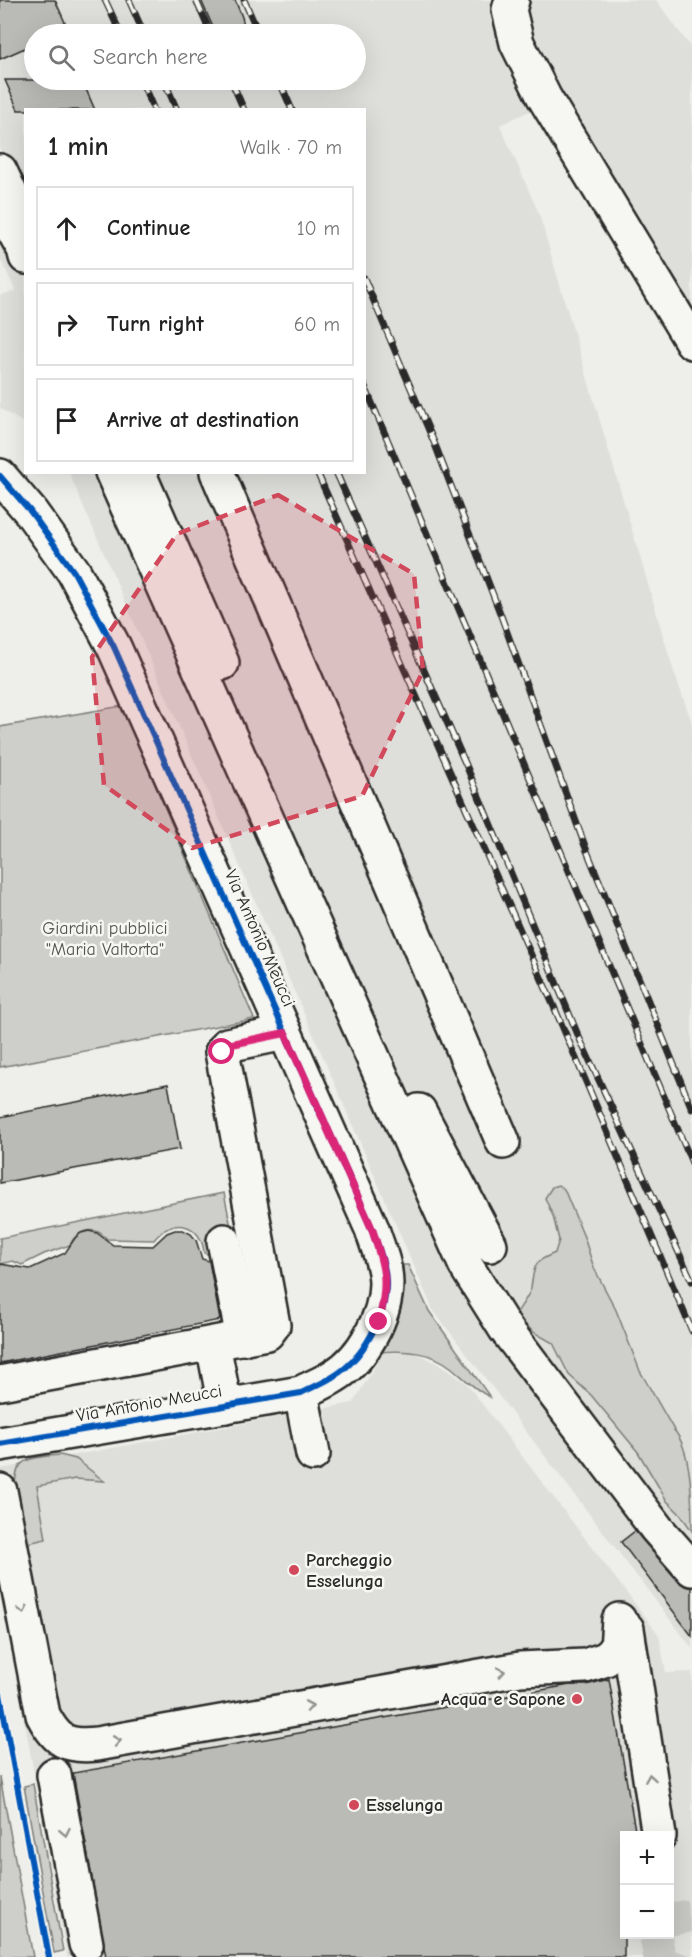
<!DOCTYPE html>
<meta charset="utf-8">
<style>
body{margin:0;font-family:"Comic Neue",sans-serif;background:#f6f6f6;color:#222}
.controls{position:absolute;right:18px;bottom:18px;display:grid;overflow:hidden;border-radius:0px;box-shadow:0 6px 24px #0002}
.controls button{width:54px;height:54px;display:grid;place-items:center;padding:0;border:0;border-bottom:2px solid #e0e0e0;background:#fff;color:#222;font:30px sans-serif}
.stop{position:absolute;width:18px;height:18px;margin:-14px;border:4px solid #db2777;border-radius:50%;background:#fff}
.stop.end{background:#db2777;border-color:#fff;box-shadow:0 2px 6px #0008}
.list{margin:0;padding:0;list-style:none}
h2{display:flex;justify-content:space-between;align-items:center;height:78px;margin:0;padding:0 24px;font-size:26px}
h2 small{font-size:20px;font-weight:400;color:#767676}
.list li{display:grid;grid-template-columns:39px 1fr auto;gap:18px;align-items:center;box-sizing:border-box;height:84px;margin:0 12px 12px;padding:0 12px;border:2px solid #e0e0e0;border-radius:0px}
.list b{display:block;font-size:22px;white-space:nowrap}
.list em{font-size:20px;font-style:normal;color:#767676}
.icon{flex:none;width:33px;height:33px;fill:none;stroke:currentColor;stroke-width:2;stroke-linecap:round;stroke-linejoin:round}
.map{position:relative;flex:none;width:692px;height:1957px;overflow:hidden}
.search{position:absolute;background:#fff;box-shadow:0 6px 24px #0002;left:24px;top:24px;width:342px;height:66px;display:flex;align-items:center;gap:15px;box-sizing:border-box;padding:0 21px;border-radius:33px;color:#767676;font-size:22px}
.panel{position:absolute;background:#fff;box-shadow:0 6px 24px #0002;left:24px;top:108px;width:342px;height:366px;border-radius:0px}
.map>svg:first-child{display:block}
.built{fill:#dededb;fill-rule:evenodd}
.green{fill:#cececa;stroke:#7c7c7a;stroke-width:1.5}
.building{fill:#babab7;stroke:#2b2b2b;stroke-width:1.5}
.lines{fill:none;stroke-linecap:round;stroke-linejoin:round}
.minor-tunnel{stroke:#c7c7c4;stroke-width:33;stroke-dasharray:33 16;stroke-linecap:butt}
.minor-casing{stroke:#2b2b2b;stroke-width:38}
.minor{stroke:#f6f6f2;stroke-width:33}
.rail-casing{stroke:#2b2b2b;stroke-width:7}
.rail{stroke:#f6f6f2;stroke-width:4.5;stroke-dasharray:14;stroke-linecap:butt}
.cycleway-casing{stroke:#f6f6f2;stroke-width:10}
.cycleway{stroke:#0057b8;stroke-width:6}
.oneway{stroke:#90908e}
.route{stroke:#db2777;stroke-width:8}
.marked{fill:#d1495b;fill-opacity:0.2;stroke:#d1495b;stroke-width:4.5;stroke-dasharray:12 8;stroke-linejoin:round}
.poi-dot{fill:#d1495b;stroke:#f6f6f2;stroke-width:2}
.labels{text-anchor:middle;stroke-width:5;stroke-linejoin:round;paint-order:stroke}
.park-label{font-size:18px;fill:#545453;stroke:#f6f6f2}
.street-label{font-size:18px;fill:#2b2b2b;stroke:#f6f6f2}
.poi-label{font-size:18px;font-weight:bold;fill:#2b2b2b;stroke:#f6f6f2;text-anchor:start}
</style>
<div class="map">
<svg width="692" height="1957" viewBox="0 0 692 1957">
<rect width="100%" height="100%" fill="#eeeeea"/>
<filter id="ink" filterUnits="userSpaceOnUse"><feTurbulence type="fractalNoise" baseFrequency=".0167" numOctaves="2"/><feDisplacementMap in="SourceGraphic" scale="12" xChannelSelector="R" yChannelSelector="G"/><feConvolveMatrix kernelMatrix="1 2 1 2 8 2 1 2 1" color-interpolation-filters="sRGB"/></filter>
<g filter="url(#ink)">
<g class="built">
<path d="M0,0H656L692,49V307L538,107L500,125L539,214L673,669L692,723V1648L433,1310L69,473L364,472V110H26L25,424L0,408V295L16,291L0,258ZM34,34H356V80H34Z"/>
<path d="M383,1353H416L439,1364L466,1383L659,1635L666,1673L692,1672V1957H67L0,1584V1469L353,1403ZM624,1836H670V1934H624Z"/>
</g>
<g class="green">
<polygon points="122,706 254,1019 0,1067 0,727"/>
<path d="M558,1185L564,1189L584,1237L594,1268L616,1310L640,1371L674,1430C692,1451 692,1501 692,1531L680,1514L667,1501L638,1452L591,1395L569,1375L553,1343L535,1333L515,1316C520,1307 526,1300 530,1291C532,1288 531,1284 532,1281C535,1261 537,1261 555,1253L559,1240L553,1216L545,1198L552,1187Z"/>
<path d="M224,1193L232,1232L214,1257L204,1253C202,1223 172,1216 154,1240L107,1239C96,1225 77,1229 70,1245L44,1254L22,1265L13,1261L0,1264V1238Z"/>
<path d="M403,1265H408L429,1311L490,1397C475,1390 465,1379 452,1368C431,1351 405,1350 379,1352L398,1319L402,1304Z"/>
<path d="M60,1455L76,1459L104,1481L75,1479L37,1486L46,1539L23,1544C20,1527 6,1473 24,1462C33,1456 49,1456 60,1455Z"/>
<polygon points="0,1777 33,1957 0,1957"/>
<polygon points="33,1784 63,1951 54,1953 24,1786"/>
</g>
<g class="building">
<polygon points="0,0 55,0 68,29 56,34 34,34 34,44 0,59"/>
<polygon points="201,0 235,0 242,17 246,34 216,34"/>
<polygon points="5,80 82,80 95,110 18,110"/>
<polygon points="168,1084 180,1149 0,1183 0,1117"/>
<polygon points="175,1230 183,1230 191,1234 196,1240 202,1259 209,1261 220,1320 0,1363 0,1264 30,1269 65,1253 75,1238 81,1233 89,1231 97,1233 113,1245 153,1246 167,1233"/>
<polygon points="635,1531 678,1581 685,1586 692,1587 692,1636 621,1542"/>
<polygon points="609,1679 636,1836 624,1836 624,1957 106,1957 73,1773 570,1685 586,1685"/>
</g>
<g class="lines">
<polyline class="minor-tunnel" points="643,1957 675,1951 677,1945 670,1901"/>
<g class="minor-casing">
<g id="minor">
<polyline points="512,0 509,10 517,43 544,97 692,342"/>
<polyline points="0,171 26,227"/>
<polyline points="2,210 24,249 26,257"/>
<polyline points="112,472 466,1266 505,1328 657,1529 692,1569"/>
<polyline points="138,472 222,663"/>
<polyline points="217,472 503,1142"/>
<path d="M0,476L30,511L74,572L114,647L372,1229C377,1246 386,1264 386,1283C386,1316 363,1359 334,1376C324,1383 312,1387 301,1393L0,1444"/>
<polyline points="419,1111 490,1245"/>
<polyline points="224,1241 243,1338"/>
<polyline points="213,1344 225,1406"/>
<polyline points="0,1383 267,1333 273,1325 222,1052 227,1045 285,1033"/>
<polyline points="301,1393 313,1454"/>
<path d="M0,1491L43,1715C57,1742 67,1747 97,1744L520,1669L585,1666L606,1659L617,1649L619,1620"/>
<polyline points="627,1629 659,1836"/>
<polyline points="54,1775 86,1944"/>
</g>
</g>
<use href="#minor" class="minor"/>
<g class="rail-casing">
<g id="rail">
<polyline points="105,0 121,34"/>
<polyline points="129,0 144,34"/>
<polyline points="196,0 211,34"/>
<polyline points="244,0 259,34"/>
<polyline points="141,80 154,110"/>
<polyline points="164,80 177,110"/>
<polyline points="231,80 244,110"/>
<polyline points="279,80 292,110"/>
<polyline points="364,278 436,447 500,613 585,846 692,1109"/>
<polyline points="364,384 692,1163"/>
<polyline points="317,472 555,1009 692,1331"/>
<polyline points="336,472 466,765 578,1035 692,1281"/>
</g>
</g>
<use href="#rail" class="rail"/>
<g class="cycleway-casing">
<g id="cycleway">
<path d="M0,476L30,511L74,572L114,647L372,1229C377,1246 386,1264 386,1283C386,1316 363,1359 334,1376C324,1383 312,1387 301,1393L0,1444"/>
<polyline points="0,1694 49,1957"/>
</g>
</g>
<use href="#cycleway" class="cycleway"/>
</g>
<defs><path id="oneway-chevron" d="M-2-3.5L2.5 0L-2 3.5" fill="none" stroke-width="1.6" stroke-linecap="round" stroke-linejoin="round" transform="scale(1.5)"/></defs>
<g class="oneway">
<use href="#oneway-chevron" transform="translate(23 1610) rotate(79)"/>
<use href="#oneway-chevron" transform="translate(501 1672) rotate(-10)"/>
<use href="#oneway-chevron" transform="translate(309 1706) rotate(-10)"/>
<use href="#oneway-chevron" transform="translate(117 1741) rotate(-10)"/>
<use href="#oneway-chevron" transform="translate(650 1778) rotate(-99)"/>
<use href="#oneway-chevron" transform="translate(65 1832) rotate(79)"/>
</g>
</g>
<g class="lines" filter="url(#ink)">
<path class="route" d="M222,1052L227,1045L285,1033L372,1229C385,1269 389,1280 379,1322"/>
</g>
<path class="marked" d="M278,495L414,574L423,671L362,796L192,848L104,785L92,657L177,534Z"/>
<g class="poi-dot">
<circle cx="294" cy="1570" r="6"/>
<circle cx="577" cy="1699" r="6"/>
<circle cx="354" cy="1805" r="6"/>
</g>
<g class="labels">
<g class="park-label">
<text x="105" y="934">Giardini pubblici<tspan x="105" dy="21">"Maria Valtorta"</tspan></text>
</g>
<g class="street-label">
<text transform="translate(260 938) rotate(66)" y="6">Via Antonio Meucci</text>
<text transform="translate(149 1403) rotate(-10)" y="6">Via Antonio Meucci</text>
</g>
<g class="poi-label">
<text x="306" y="1566">Parcheggio<tspan x="306" dy="21">Esselunga</tspan></text>
<text x="565" y="1705" text-anchor="end">Acqua e Sapone</text>
<text x="366" y="1811">Esselunga</text>
</g>
</g>
</svg>
<div class="controls">
<button>+</button>
<button>−</button>
</div>
<div class="stop" style="left:222px;top:1052px"></div>
<div class="stop end" style="left:379px;top:1322px"></div>
<div class="search"><svg class="icon" aria-label="search" viewBox="0 0 24 24"><circle cx="10" cy="10" r="6"/><path d="M15 15l6 6"/></svg>Search here</div>
<section class="panel">
<h2>1 min<small>Walk · 70 m</small></h2>
<ul class="list">
<li><svg class="icon" aria-label="ahead" viewBox="0 0 24 24"><path d="M12 20V5M6 11l6-6 6 6"/></svg><div><b>Continue</b></div><em>10 m</em></li>
<li><svg class="icon" aria-label="right" viewBox="0 0 24 24"><path d="M7 20v-9h11M14 6l5 5-5 5"/></svg><div><b>Turn right</b></div><em>60 m</em></li>
<li><svg class="icon" aria-label="arrive" viewBox="0 0 24 24"><path d="M6 21V4h12l-3 4 3 4H6"/></svg><div><b>Arrive at destination</b></div></li>
</ul>
</section>
</div>
